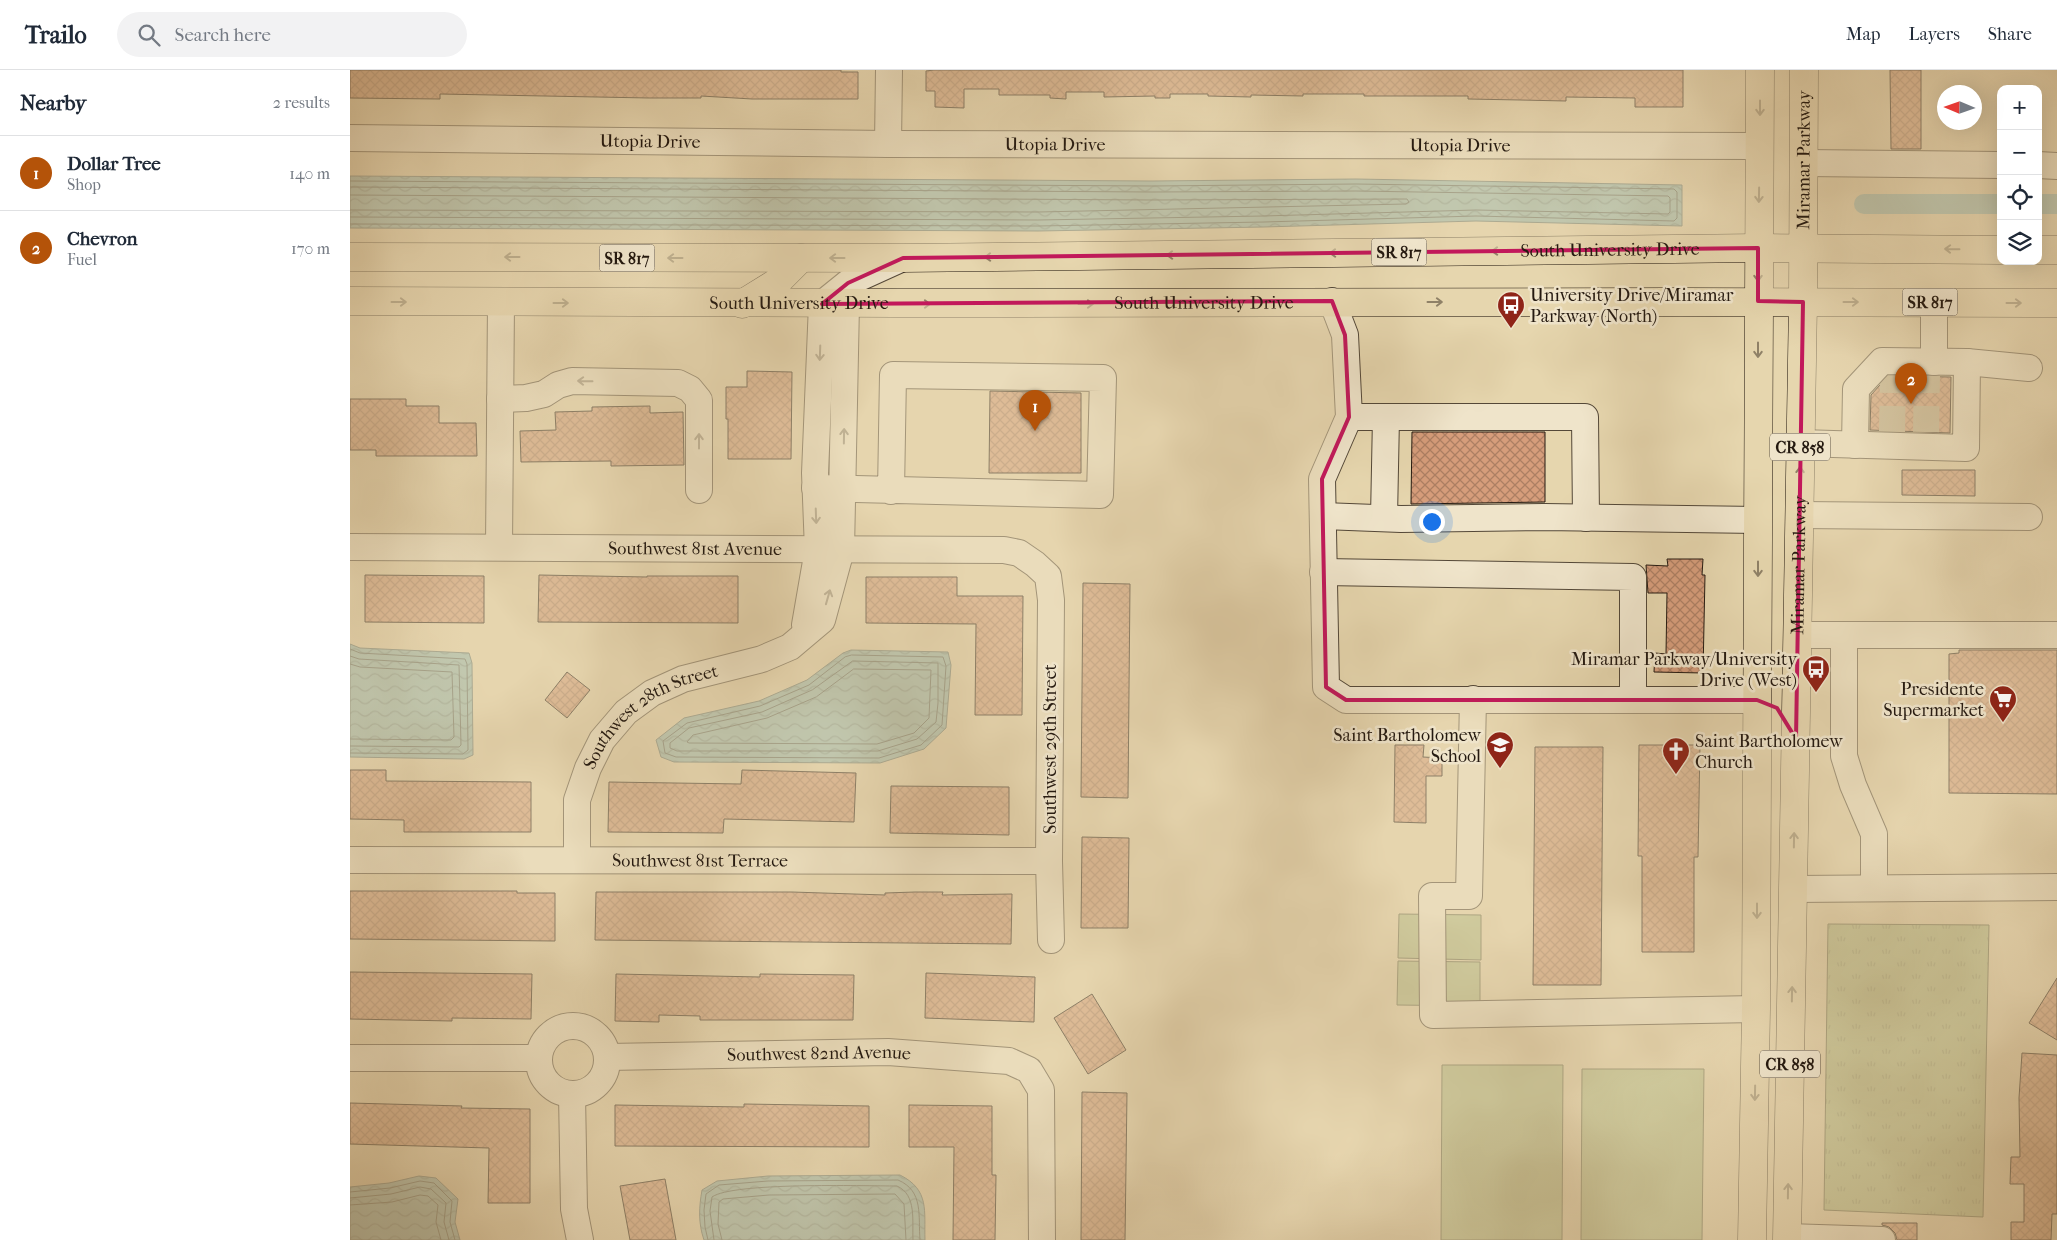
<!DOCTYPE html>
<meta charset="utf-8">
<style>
body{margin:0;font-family:"IM FELL French Canon",serif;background:#f2f2f3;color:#1f2937}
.controls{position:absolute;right:15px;top:15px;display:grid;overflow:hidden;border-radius:10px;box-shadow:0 5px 20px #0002}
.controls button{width:45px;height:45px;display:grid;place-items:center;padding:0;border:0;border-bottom:1px solid #e0e1e3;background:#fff;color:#1f2937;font:25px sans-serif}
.compass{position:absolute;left:1587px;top:15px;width:45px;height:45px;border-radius:50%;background:#fff;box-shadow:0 5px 20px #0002;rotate:272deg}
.you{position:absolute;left:1081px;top:451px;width:18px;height:18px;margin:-12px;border:4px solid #fff;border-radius:50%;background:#1a73e8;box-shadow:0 0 0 8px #1a73e833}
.badge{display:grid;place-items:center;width:32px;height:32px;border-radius:50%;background:#b45309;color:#fff;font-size:16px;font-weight:700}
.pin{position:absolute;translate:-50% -41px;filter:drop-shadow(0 1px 2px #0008)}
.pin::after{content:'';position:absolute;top:26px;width:18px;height:15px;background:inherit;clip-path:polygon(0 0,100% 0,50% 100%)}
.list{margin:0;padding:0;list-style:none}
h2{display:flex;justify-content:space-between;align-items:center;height:65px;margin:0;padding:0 20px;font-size:21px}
h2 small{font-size:16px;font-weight:400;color:#747a83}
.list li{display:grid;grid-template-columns:32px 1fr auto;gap:15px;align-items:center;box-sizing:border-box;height:75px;padding:0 20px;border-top:1px solid #e0e1e3}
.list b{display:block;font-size:19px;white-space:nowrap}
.list p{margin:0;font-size:16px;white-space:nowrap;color:#747a83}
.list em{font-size:16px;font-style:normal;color:#747a83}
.icon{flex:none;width:28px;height:28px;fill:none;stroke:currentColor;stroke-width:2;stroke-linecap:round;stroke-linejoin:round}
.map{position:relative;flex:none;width:1707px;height:1170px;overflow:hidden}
header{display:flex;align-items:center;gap:30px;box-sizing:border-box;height:70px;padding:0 25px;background:#fff;border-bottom:1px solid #e0e1e3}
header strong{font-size:24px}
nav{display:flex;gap:28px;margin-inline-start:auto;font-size:18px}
.search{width:350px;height:45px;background:#f2f2f3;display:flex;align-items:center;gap:12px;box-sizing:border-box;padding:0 18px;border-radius:28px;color:#747a83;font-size:19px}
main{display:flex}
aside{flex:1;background:#fff}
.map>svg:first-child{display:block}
.grass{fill:url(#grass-tufts);stroke:#6c6c4d}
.pitch{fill:#b5be8a;stroke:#6c6c4d}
.water{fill:url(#water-waves);stroke:#697870}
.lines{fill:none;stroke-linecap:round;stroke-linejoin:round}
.shore{stroke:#5e6860;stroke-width:1}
.canal{stroke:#97b8b0;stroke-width:20}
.building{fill:url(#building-cross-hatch);stroke:#241910}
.minor-tunnel{stroke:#bfb08e;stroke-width:26;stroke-dasharray:26 13;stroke-linecap:butt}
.minor-casing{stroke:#544838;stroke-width:28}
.major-casing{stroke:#241910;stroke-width:29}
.minor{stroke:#efe4ca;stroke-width:26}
.major{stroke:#e6d6ae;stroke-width:28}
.oneway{stroke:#8f8167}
.oneway2{stroke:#948976}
.marked{fill:none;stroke:#c2185b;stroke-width:4;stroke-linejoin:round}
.labels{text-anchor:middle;stroke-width:5;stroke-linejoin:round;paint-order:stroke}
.shield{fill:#efe4ca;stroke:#615648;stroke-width:1}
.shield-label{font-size:16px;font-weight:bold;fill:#241910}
.street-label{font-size:18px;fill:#241910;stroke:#efe4ca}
.poi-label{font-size:18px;fill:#241910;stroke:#efe4ca;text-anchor:end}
</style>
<header>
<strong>Trailo</strong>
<div class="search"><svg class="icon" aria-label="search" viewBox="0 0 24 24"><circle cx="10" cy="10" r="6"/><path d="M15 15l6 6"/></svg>Search here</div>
<nav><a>Map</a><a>Layers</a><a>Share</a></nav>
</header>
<main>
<aside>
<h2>Nearby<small>2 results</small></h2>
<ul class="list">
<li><span class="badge">1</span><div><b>Dollar Tree</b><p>Shop</p></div><em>140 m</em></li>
<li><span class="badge">2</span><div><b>Chevron</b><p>Fuel</p></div><em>170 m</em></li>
</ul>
</aside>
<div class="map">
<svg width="1707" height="1170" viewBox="0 0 1707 1170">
<defs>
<pattern id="grass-tufts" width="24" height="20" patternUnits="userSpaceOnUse" patternTransform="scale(1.25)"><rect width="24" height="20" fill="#b5be8a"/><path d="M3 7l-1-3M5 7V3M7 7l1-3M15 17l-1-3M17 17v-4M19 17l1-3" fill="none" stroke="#9ca376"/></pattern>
<pattern id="water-waves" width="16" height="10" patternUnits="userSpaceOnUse" patternTransform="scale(1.25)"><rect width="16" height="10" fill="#97b8b0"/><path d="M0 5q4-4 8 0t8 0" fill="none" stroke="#7b958e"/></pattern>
<pattern id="building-cross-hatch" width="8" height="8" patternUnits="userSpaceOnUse" patternTransform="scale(1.25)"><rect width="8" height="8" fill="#d69d7b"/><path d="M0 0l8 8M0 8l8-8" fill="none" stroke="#ad7f63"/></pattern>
</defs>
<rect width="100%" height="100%" fill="#e6d6ae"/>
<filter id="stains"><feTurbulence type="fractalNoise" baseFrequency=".004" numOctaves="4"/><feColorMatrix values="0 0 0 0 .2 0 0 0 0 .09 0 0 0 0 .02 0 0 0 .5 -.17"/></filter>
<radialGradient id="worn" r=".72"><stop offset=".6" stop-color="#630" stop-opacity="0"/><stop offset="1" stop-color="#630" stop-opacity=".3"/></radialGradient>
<polygon class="grass" points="1478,854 1639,855 1633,1147 1474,1140"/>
<g class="pitch">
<polygon points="1049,844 1131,845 1131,890 1048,888"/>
<polygon points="1048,891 1130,892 1130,936 1047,935"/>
<polygon points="1092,995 1213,995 1212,1170 1091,1170"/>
<polygon points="1232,999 1354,999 1352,1170 1231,1170"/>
</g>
<g class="water">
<polygon points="0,106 802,111 1006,109 1332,115 1332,156 1126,151 914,157 688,161 0,158"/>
<polygon points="0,574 10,578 119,583 122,593 123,685 114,689 0,687"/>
<polygon points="501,580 598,582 601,595 596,658 574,679 530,693 324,692 311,687 306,670 334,648 409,631 457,610 493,583"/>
<path d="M550,1105C580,1120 574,1141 575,1170H354C348,1153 349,1137 352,1120L367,1111L418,1106Z"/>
<polygon points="69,1106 86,1108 108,1129 105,1152 110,1170 0,1170 0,1117 39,1113"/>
</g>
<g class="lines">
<g class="shore">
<polyline points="0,111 802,116 1006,114 1324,119 1327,122 1327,148 1324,151 1126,146 914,152 688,156 0,154"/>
<polyline points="0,117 802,122 1006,121 1318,126 1320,128 1320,142 1318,144 1126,140 913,146 688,150 0,147"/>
<polyline points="0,125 802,130 1057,129 1059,132 1056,134 688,142 0,140"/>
<polyline points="0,579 10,583 115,589 117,594 118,680 113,684 0,683"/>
<polygon points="502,585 593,587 596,596 592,655 571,675 529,688 326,687 315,683 313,671 337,653 410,636 459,615 495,587"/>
<polyline points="0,586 9,589 109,595 111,675 109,677 0,676"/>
<polygon points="503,591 588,593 588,633 586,652 567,669 528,681 327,681 320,678 320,673 339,658 412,642 462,620"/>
<polyline points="0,594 10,597 102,602 104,667 101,670 0,669"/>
<polygon points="504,599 581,600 579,648 564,663 527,674 339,673 337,672 343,665 417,648 466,627"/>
<polyline points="0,1122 40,1118 70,1111 84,1113 102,1131 100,1152 105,1170"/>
<polyline points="0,1128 41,1124 70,1117 81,1119 96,1133 94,1152 99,1170"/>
<polyline points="0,1135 42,1132 70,1125 78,1126 88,1135 86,1152 91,1170"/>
<path d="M358,1170L355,1157L354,1140L356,1124L369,1115L418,1111L548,1110C574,1121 568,1146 570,1170"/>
<path d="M364,1170L360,1141L362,1127C383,1112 513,1116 547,1116C567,1125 562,1151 563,1170"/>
<polyline points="372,1170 368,1154 369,1132 373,1129 419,1125 545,1124 554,1134 556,1170"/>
</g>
<g class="canal">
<polyline points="1514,134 1651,134"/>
<polyline points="1688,134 1707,134"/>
</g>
</g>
<g class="building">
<polygon points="0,0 491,0 491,2 508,2 508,29 402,29 351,26 351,28 299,28 90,24 90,29 0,28"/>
<polygon points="584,0 1333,0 1333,37 1285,37 1285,28 1216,27 1216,31 1170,30 1118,29 1118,26 1014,26 1014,24 953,24 953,26 901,25 901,27 858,26 858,24 820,24 820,28 805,28 805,26 754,27 754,22 716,22 716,29 700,28 700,25 649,25 649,19 614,19 614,38 585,37 585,21 576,21 576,1"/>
<polygon points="1540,0 1571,0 1571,79 1541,79"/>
<polygon points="397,301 442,302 441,389 378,389 378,349 376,349 376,317 397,317"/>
<polygon points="1538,306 1601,307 1600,363 1520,360 1521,325"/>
<polygon points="640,321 731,323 731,403 639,403"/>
<polygon points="0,329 56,329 56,336 89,336 89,353 126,353 127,386 26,386 26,380 0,380"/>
<polygon points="300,336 300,343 333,342 334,395 261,396 261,391 171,392 170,361 206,360 205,342 242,341 242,337"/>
<polygon points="1062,362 1195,362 1195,432 1061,434"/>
<polygon points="1552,400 1625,400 1625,426 1552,425"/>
<polygon points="1317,489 1353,489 1352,505 1355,505 1353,603 1304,602 1305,583 1316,584 1317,523 1298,523 1296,495 1318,496"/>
<polygon points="15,505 134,506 134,553 15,552"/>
<polygon points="189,505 297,507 297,506 388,506 388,553 188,552"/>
<polygon points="516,507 607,507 607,526 673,526 672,645 625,645 626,554 516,553"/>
<polygon points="733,513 780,514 778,728 731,727"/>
<polygon points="1609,580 1707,580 1707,724 1599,723 1599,584 1609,583"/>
<polygon points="217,602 240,620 217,648 195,630"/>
<polygon points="1045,675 1074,675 1073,687 1092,688 1092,706 1076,706 1076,753 1044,752"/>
<polygon points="1289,675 1350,675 1348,787 1344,787 1344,882 1292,882 1292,786 1288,786"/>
<polygon points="1185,677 1253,677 1251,915 1183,915"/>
<polygon points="0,700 36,700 36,711 181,712 181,762 54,762 54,750 0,749"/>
<polygon points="392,700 506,703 504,752 374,749 373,763 258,762 259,712 391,714"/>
<polygon points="541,716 659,717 659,765 540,763"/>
<polygon points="732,767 779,768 778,858 731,858"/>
<polygon points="0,821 167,821 167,823 205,823 205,871 0,869"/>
<polygon points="246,822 442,822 535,825 535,823 565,822 593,822 592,825 662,824 661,874 245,870"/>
<polygon points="0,902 182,904 181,949 102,948 102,951 0,949"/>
<polygon points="576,903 685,907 684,952 575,948"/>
<polygon points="266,904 410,907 410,904 504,905 503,950 350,950 350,946 309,945 309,952 265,951"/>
<polygon points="1707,908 1707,970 1679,953"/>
<polygon points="742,924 776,980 738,1004 704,948"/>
<polygon points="1672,983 1707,985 1707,1144 1702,1144 1701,1170 1661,1170 1661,1152 1674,1152 1674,1114 1660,1114 1661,1087 1670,1087 1669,1028"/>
<polygon points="732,1022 777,1023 775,1170 731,1170"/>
<polygon points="0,1033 112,1036 111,1038 180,1039 180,1133 138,1133 139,1078 0,1074"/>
<polygon points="394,1034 519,1036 519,1077 265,1076 265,1035 394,1037"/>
<polygon points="559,1035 642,1036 642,1105 646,1105 645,1170 603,1170 604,1077 559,1077"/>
<polygon points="315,1109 326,1170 280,1170 270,1116"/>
<polygon points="1532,1153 1567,1153 1567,1170 1547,1170 1545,1163 1539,1157 1532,1155"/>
</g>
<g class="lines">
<g class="minor-tunnel">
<polyline points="1542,362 1543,305"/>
<polyline points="1576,362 1577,305"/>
</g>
<g class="minor-casing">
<g id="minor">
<path id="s1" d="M0,68L538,74L1409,76"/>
<polyline points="538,74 539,0"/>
<polyline points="1454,93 1651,95"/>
<polyline points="1688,95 1707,96"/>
<polyline points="982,231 995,265 999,347 972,409 976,617 996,630 1407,630"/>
<polyline points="1584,292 1584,232"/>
<polyline points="150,329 176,328 194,324 208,315 222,311 328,313 340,319 349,330 349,420"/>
<polyline points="999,347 1235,347 1236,448"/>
<polyline points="1450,373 1616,378 1617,292"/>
<polyline points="1505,375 1506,319 1532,291 1617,292 1679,298"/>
<polyline points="465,418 750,425 753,308 543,305 541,421"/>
<polyline points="1449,445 1679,447"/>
<polyline points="973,446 1051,449 1194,447 1408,450"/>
<polyline points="1034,448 1036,347"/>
<path id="s2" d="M0,477L654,480L669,483L685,494L698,506L701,530L699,791L701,870"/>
<polyline points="149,477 151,232"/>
<polyline points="973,502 1283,507 1283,630"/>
<polyline points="455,555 468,480 465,403 472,234 498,213 553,188"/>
<polyline points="1447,565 1707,565"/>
<polyline points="1494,565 1494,686 1503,715 1524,764 1524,818"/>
<polyline points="1123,629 1119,826 1082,826 1083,945 1406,939"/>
<path id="s3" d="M0,790L699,791"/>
<path id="s4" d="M227,790V730L238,698L252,670L276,642L302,623L333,609L412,589L440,577L472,550L491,480L496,234"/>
<polyline points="1443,819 1707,817"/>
<circle cx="223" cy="990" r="34"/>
<path id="s5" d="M257,987L538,982L659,991L679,1000L691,1020L692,1170"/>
<polyline points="0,988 188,988"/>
<polyline points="222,1024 224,1139 230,1170"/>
<polyline points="1437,1167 1532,1170"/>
</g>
</g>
<g class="major-casing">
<g id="major">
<polyline points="1688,180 1707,180"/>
<path id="s6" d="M0,187L553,188L1408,178L1651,180"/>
<path id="s7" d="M0,231C569,236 1138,230 1707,233"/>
<polyline points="392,234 426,213 451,188"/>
<polyline points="1402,1170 1406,939 1410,0"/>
<path id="s8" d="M1437,1170L1453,232L1454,0"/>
</g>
</g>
<use href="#minor" class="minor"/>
<use href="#major" class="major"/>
</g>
<defs><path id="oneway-shaft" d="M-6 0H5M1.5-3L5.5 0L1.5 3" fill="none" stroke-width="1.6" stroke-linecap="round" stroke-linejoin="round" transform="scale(1.25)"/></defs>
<g class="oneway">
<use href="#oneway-shaft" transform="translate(1410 38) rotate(90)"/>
<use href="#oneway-shaft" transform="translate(1409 125) rotate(91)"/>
<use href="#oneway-shaft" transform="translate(1602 179) rotate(-179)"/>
<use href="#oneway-shaft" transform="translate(1149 181) rotate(179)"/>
<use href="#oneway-shaft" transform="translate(987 183) rotate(179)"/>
<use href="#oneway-shaft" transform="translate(824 185) rotate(179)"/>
<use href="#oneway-shaft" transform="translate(162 187) rotate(-180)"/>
<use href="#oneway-shaft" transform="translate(642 187) rotate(179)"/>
<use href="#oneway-shaft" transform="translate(325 188) rotate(-180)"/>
<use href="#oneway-shaft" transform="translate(487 188) rotate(-180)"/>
<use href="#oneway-shaft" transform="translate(1408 204) rotate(90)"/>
<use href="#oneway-shaft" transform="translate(49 232)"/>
<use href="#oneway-shaft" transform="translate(1085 232)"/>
<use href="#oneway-shaft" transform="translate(1501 232)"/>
<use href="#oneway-shaft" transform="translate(211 233)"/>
<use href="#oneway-shaft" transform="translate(1664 233)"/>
<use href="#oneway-shaft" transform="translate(573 234)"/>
<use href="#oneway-shaft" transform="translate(736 234)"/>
<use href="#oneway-shaft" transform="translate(1408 280) rotate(90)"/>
<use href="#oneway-shaft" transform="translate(1450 404) rotate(-89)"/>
<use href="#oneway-shaft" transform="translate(1408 499) rotate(90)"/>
<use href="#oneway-shaft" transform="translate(1444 770) rotate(-89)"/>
<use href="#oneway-shaft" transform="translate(1407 841) rotate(90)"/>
<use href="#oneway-shaft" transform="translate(1442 924) rotate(-89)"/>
<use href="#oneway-shaft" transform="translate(1405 1023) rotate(91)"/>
<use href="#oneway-shaft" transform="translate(1438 1121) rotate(-89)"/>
</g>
<g class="oneway2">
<use href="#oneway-shaft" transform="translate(470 283) rotate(92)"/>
<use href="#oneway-shaft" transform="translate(235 311) rotate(-179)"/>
<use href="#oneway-shaft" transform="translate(494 366) rotate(-89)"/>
<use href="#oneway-shaft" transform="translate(349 371) rotate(-90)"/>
<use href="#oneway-shaft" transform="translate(466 446) rotate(88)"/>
<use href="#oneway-shaft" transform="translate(478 527) rotate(-74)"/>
</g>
<path d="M0 0H1707V1170H0ZM1408,178V231L1453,232L1446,669L1427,638L1407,630H996L976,617L972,409L999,347L995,265L982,231L472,234L498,213L553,188Z" fill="#e6d6ae" fill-opacity=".55" fill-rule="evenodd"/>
<path class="marked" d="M1408,178V231L1453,232L1446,669L1427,638L1407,630H996L976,617L972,409L999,347L995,265L982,231L472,234L498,213L553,188Z"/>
<defs>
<g id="bus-pin" transform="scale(1.4375)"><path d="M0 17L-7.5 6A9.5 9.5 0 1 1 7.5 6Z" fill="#8f2418" stroke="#efe4ca"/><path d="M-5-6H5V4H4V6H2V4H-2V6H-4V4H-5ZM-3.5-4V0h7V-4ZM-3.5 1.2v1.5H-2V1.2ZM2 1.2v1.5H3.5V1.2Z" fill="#fff"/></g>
<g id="supermarket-pin" transform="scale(1.4375)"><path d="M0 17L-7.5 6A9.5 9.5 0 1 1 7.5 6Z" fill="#8f2418" stroke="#efe4ca"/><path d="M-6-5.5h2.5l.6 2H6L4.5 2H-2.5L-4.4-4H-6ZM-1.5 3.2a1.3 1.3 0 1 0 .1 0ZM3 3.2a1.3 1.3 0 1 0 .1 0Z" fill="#fff"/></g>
<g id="school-pin" transform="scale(1.4375)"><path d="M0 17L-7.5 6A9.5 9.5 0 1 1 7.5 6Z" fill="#8f2418" stroke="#efe4ca"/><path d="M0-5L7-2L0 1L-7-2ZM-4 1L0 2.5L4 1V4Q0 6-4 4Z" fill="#fff"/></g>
<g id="church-pin" transform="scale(1.4375)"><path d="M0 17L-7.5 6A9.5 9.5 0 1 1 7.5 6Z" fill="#8f2418" stroke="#efe4ca"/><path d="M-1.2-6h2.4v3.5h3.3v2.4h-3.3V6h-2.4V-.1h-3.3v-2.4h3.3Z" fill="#fff"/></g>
</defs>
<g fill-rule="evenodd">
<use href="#bus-pin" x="1161" y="235"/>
<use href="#bus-pin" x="1466" y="599"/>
<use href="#supermarket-pin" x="1653" y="629"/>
<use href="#school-pin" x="1150" y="675"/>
<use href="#church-pin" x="1326" y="681"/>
</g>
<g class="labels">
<g class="shield">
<rect x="1021.5" y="168.5" width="55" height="27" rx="4"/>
<rect x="249.5" y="174.5" width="55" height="27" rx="4"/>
<rect x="1552.5" y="218.5" width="55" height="27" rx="4"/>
<rect x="1420" y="363.5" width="60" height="27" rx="4"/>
<rect x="1410" y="980.5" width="60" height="27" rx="4"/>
</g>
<g class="shield-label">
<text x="1049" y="188">SR 817</text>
<text x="277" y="194">SR 817</text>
<text x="1580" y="238">SR 817</text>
<text x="1450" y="383">CR 858</text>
<text x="1440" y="1000">CR 858</text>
</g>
<g class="street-label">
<text dy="6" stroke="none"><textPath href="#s1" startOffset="300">Utopia Drive</textPath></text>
<text dy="6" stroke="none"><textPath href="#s1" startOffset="705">Utopia Drive</textPath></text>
<text dy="6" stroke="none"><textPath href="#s1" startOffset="1110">Utopia Drive</textPath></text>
<text dy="6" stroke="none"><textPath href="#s8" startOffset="1080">Miramar Parkway</textPath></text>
<text dy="6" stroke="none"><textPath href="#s6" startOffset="1260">South University Drive</textPath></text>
<text dy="6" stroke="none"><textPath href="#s7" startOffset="854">South University Drive</textPath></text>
<text dy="6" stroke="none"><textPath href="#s7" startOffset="449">South University Drive</textPath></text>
<text dy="6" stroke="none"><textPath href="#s2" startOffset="345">Southwest 81st Avenue</textPath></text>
<text dy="6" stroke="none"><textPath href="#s8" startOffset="675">Miramar Parkway</textPath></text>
<text dy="6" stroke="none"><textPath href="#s4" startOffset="179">Southwest 28th Street</textPath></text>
<text transform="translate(700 679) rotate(-90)" y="6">Southwest 29th Street</text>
<text dy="6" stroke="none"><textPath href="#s3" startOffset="350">Southwest 81st Terrace</textPath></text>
<text dy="6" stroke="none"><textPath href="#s5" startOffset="212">Southwest 82nd Avenue</textPath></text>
</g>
<g class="poi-label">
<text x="1180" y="231" text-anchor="start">University Drive/Miramar<tspan x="1180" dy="21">Parkway (North)</tspan></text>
<text x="1447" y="595">Miramar Parkway/University<tspan x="1447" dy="21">Drive (West)</tspan></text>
<text x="1634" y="625">Presidente<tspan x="1634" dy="21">Supermarket</tspan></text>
<text x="1131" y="671">Saint Bartholomew<tspan x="1131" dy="21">School</tspan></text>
<text x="1345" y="677" text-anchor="start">Saint Bartholomew<tspan x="1345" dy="21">Church</tspan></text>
</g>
</g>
<rect width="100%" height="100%" filter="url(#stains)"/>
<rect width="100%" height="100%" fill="url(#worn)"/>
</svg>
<div class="controls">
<button>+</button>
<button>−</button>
<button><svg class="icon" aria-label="locate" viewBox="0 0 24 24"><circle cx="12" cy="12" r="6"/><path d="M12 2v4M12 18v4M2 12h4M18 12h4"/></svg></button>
<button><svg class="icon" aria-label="layers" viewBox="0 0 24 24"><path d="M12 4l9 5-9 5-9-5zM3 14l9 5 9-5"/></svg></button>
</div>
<svg class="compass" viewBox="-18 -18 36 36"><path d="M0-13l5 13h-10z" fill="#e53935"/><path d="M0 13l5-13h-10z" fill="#747a83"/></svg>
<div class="you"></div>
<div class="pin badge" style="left:685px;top:361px">1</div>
<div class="pin badge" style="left:1561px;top:334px">2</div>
</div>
</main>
